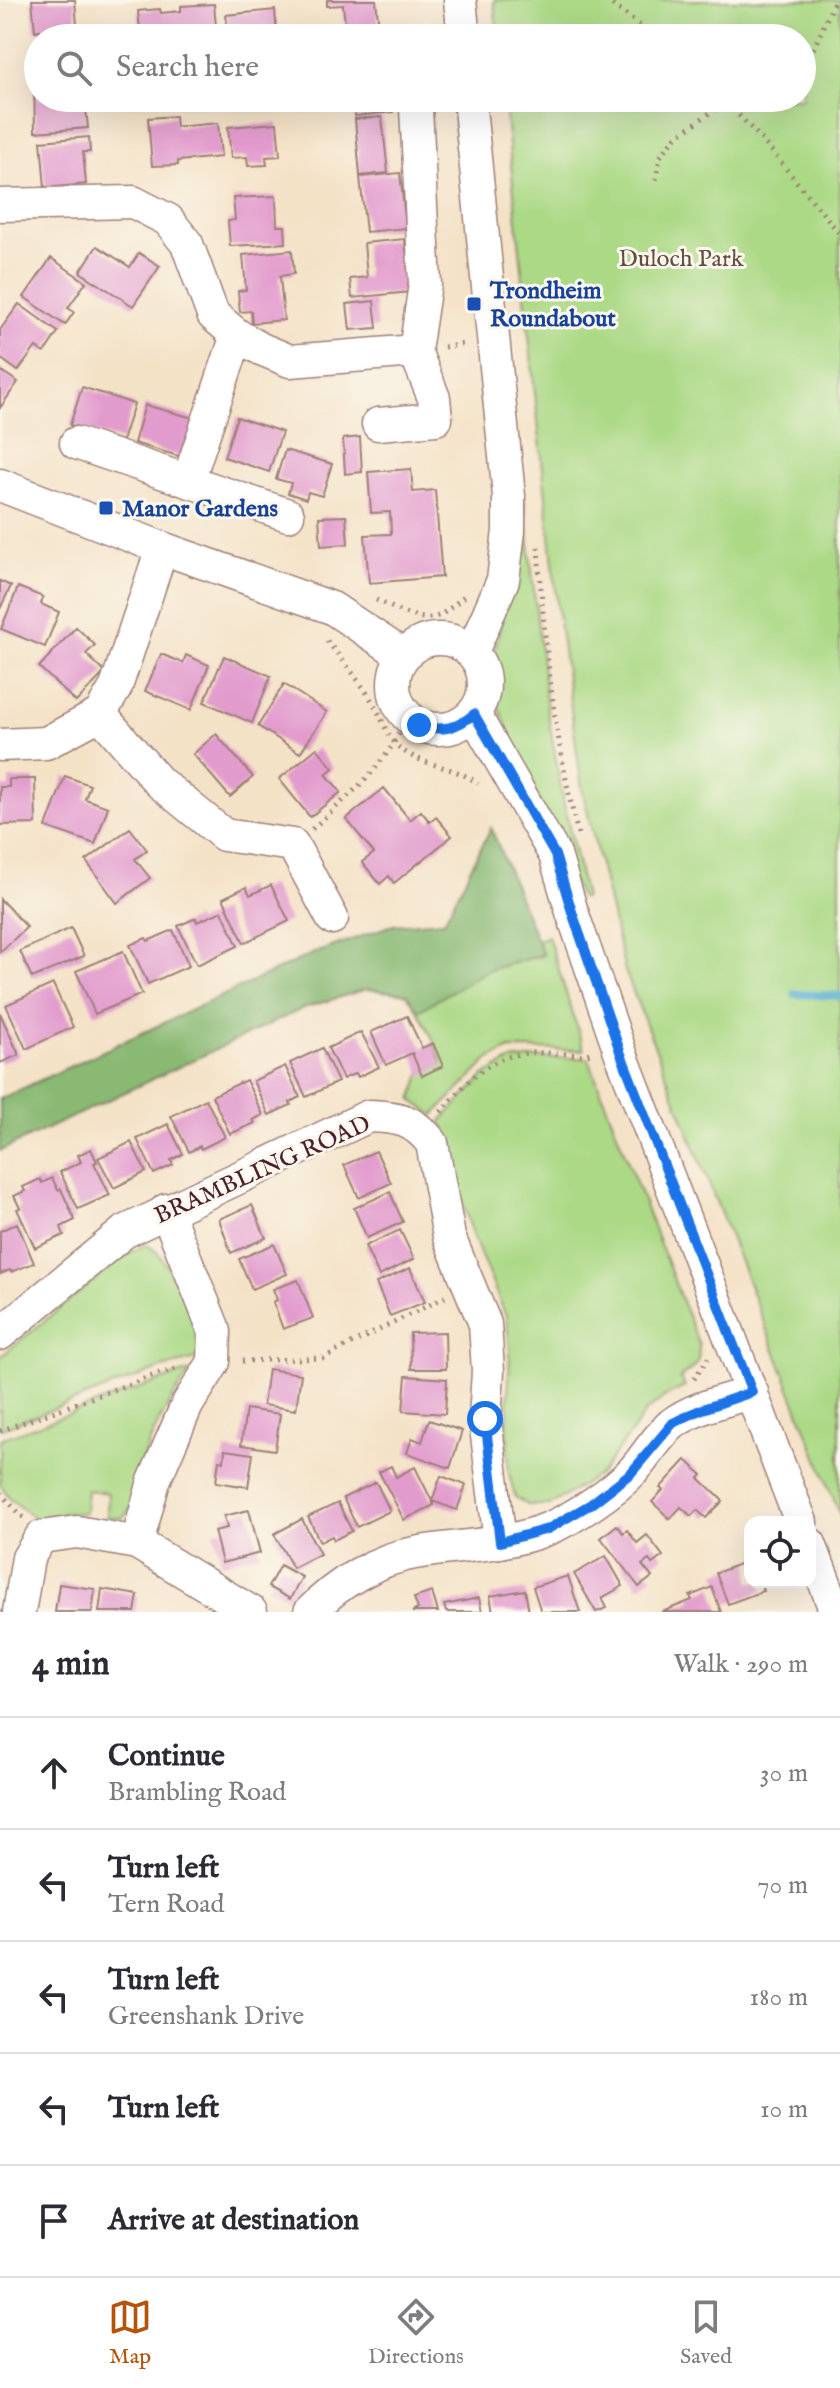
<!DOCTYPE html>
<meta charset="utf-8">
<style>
body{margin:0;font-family:"IM FELL English",serif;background:#f7f7f7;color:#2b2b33}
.controls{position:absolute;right:24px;bottom:24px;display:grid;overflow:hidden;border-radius:16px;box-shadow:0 8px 32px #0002}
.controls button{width:72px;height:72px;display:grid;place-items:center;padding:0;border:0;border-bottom:2px solid #e1e1e2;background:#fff;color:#2b2b33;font:40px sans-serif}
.stop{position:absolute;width:24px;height:24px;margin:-18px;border:6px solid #1a73e8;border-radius:50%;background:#fff}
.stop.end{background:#1a73e8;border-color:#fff;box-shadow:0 2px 8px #0008}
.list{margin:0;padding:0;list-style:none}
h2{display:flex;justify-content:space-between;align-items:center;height:104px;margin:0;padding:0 32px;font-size:34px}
h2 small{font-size:26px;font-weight:400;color:#7c7c81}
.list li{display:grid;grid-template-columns:52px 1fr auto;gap:24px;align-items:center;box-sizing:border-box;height:112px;padding:0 32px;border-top:2px solid #e1e1e2}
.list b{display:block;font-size:30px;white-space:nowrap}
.list p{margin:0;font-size:26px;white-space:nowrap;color:#7c7c81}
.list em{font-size:26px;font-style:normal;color:#7c7c81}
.icon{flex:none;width:44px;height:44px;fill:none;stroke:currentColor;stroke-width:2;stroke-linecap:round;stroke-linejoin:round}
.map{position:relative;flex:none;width:840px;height:1612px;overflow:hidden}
.search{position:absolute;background:#fff;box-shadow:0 8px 32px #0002;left:24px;right:24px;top:24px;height:88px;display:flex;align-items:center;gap:20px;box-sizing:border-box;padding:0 28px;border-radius:44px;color:#7c7c81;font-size:30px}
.sheet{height:664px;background:#fff}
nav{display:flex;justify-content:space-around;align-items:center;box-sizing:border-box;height:112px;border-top:2px solid #e1e1e2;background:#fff;font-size:22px;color:#7c7c81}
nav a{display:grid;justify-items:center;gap:4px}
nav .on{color:#b45309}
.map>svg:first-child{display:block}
.green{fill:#acd986;stroke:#7b7c58;stroke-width:2}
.forest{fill:#89b973;stroke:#6a6c4f;stroke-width:2}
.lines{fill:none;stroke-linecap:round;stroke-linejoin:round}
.stream{stroke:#53acd1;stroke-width:8}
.building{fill:#e29bcd}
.minor-casing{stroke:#9f8079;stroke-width:35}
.path{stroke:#9f8079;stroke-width:5;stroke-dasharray:2 6;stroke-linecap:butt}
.minor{stroke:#fff;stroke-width:32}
.route{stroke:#1a73e8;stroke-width:10}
.transit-dot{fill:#1a4fb4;stroke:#fbf7ec;stroke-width:3}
.labels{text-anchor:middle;stroke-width:6;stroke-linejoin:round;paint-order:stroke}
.park-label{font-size:24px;fill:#624e42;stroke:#fbf7ec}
.transit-label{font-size:24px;font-weight:bold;fill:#164399;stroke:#fbf7ec;text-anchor:start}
.street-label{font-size:24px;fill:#4a1f2b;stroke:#fbf7ec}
</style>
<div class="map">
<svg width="840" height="1612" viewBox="0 0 840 1612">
<rect width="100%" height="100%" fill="#fbf7ec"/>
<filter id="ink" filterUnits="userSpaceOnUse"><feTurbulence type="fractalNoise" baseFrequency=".0125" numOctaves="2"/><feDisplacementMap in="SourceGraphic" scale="16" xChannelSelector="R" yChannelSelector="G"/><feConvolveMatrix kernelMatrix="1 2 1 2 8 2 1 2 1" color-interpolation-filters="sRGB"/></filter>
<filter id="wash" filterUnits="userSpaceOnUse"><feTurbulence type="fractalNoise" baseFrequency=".006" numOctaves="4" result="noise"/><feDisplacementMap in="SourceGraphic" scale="32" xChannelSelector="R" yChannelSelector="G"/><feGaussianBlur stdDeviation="1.8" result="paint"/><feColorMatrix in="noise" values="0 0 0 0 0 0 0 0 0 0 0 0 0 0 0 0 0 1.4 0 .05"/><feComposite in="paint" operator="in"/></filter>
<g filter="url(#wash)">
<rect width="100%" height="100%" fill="#f4e2c7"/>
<g class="green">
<polygon points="494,0 840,0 840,1515 625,971 582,788 559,621 504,98 802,98 802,38 498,38"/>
<polygon points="524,498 547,710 564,805 585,898 580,898 494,696 491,666 502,620"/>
<polygon points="548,936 584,1050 510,1049 489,1059 434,1115 412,1100 421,1074 442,1064 433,1039 418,1011 488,970 542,954 537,940"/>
<path d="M537,1058H588L699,1345C699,1368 696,1365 680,1378L685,1387L664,1397L647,1411L600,1474L550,1505H528L515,1497L509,1474L507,1435L510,1349L506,1316L474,1239L463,1202L453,1143L441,1121L485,1075L510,1061Z"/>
<path d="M145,1245C169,1249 206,1338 196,1359L162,1368L0,1429V1357L127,1254Z"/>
<path d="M191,1371C167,1405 147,1438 138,1478C135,1493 134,1508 122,1518L107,1517L108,1493L87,1490L85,1513H67L36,1520L11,1499L0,1485V1439C64,1417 126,1391 191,1371Z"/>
</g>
<polygon class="forest" points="491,828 543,955 488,970 418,1011 407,994 367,989 304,1008 0,1151 0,1099 312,954 393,925 444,921"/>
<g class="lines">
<polyline class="stream" points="795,994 840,996"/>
</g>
<g id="blocks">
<g class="building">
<polygon points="32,0 75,0 78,38 41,38 40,30 35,31"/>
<polygon points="327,0 376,0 380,38 331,38 331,34 346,33 343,5 327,6"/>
<polygon points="214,4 217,38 141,38 138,11 160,9 161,13 181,11 181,6"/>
<polygon points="275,10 277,38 228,38 226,15"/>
<polygon points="34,82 38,82 38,98 85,98 88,128 35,132"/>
<polygon points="353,98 392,98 393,112 355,116"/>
<polygon points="175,116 176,127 218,123 221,157 178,161 178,165 152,166 148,118"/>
<polygon points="382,117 388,173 360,176 355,119"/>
<polygon points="277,123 280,156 266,157 267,165 248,166 247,157 231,158 228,127"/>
<polygon points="89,137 90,152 83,152 86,184 45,188 41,141"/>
<polygon points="400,173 406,228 366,232 360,177"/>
<polygon points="276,196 277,226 285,226 286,243 230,246 228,221 235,220 233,198"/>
<polygon points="405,239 410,292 352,298 350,279 367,277 364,243"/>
<polygon points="97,246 130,267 139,253 160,266 133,306 80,272"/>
<polygon points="292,250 294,274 280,276 284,320 252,323 251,311 240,312 238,291 246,290 243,255"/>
<polygon points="51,258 86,282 68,308 74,312 65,325 24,297"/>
<polygon points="374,301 377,328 350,330 347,304"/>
<polygon points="19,304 58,332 44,353 36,347 18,371 0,358 0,330"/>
<polygon points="0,370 18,382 0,408"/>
<polygon points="82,387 134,404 122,441 70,425"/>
<polygon points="145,405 197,419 185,458 134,443"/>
<polygon points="237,417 282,432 269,472 224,457"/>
<polygon points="360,437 362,472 345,474 343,439"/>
<polygon points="285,450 332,464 322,496 308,492 306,499 288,493 291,483 276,479"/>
<polygon points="411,469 413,492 435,490 442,577 369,583 365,535 391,534 390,512 371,513 368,472"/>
<polygon points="346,516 348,544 321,546 319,517"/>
<polygon points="0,581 11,586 0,609"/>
<polygon points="18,587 43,597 41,604 59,612 45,647 1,629"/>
<polygon points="76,627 95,645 86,654 105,672 76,702 39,667"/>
<polygon points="161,654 183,663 186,655 209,665 191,710 145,691"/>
<polygon points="224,656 271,676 252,723 204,702"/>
<polygon points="284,684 327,712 300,753 258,726"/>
<polygon points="216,734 253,777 230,797 193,754"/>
<polygon points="317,748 333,768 326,774 341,792 310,817 279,779"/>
<polygon points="65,776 90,785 85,799 108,807 95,844 46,827"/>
<polygon points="9,779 35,779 36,824 0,825 0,787 9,787"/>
<polygon points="384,788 410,820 421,811 430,822 436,817 452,836 394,883 389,876 380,884 362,862 374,853 346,819"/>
<polygon points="130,828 147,850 135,859 150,878 117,903 86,861"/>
<polygon points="271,885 289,921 244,943 223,898 246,887 250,895"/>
<polygon points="0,899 27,927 0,952"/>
<polygon points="222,911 238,946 197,965 178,926 196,918 197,922"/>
<polygon points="71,928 84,956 32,978 20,951"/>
<polygon points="173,930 189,966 148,984 130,945 146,938 148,941"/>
<polygon points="123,951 142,994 95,1014 76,971"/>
<polygon points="53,984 73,1027 26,1049 6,1005"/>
<polygon points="0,1013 19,1055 0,1063"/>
<polygon points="407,1016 422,1048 433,1043 443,1066 422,1076 412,1053 386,1065 371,1032"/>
<polygon points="361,1032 379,1067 358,1077 356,1073 343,1079 328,1048"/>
<polygon points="322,1048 338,1082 306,1097 290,1063"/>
<polygon points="285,1066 300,1097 290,1102 291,1105 269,1115 253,1081"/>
<polygon points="246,1080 263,1115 253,1120 255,1123 230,1134 212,1096"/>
<polygon points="206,1099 225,1137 201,1149 200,1146 189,1152 171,1116"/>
<polygon points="168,1124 183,1154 171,1160 173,1165 154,1174 137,1139"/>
<polygon points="131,1142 146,1172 114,1188 98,1158"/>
<polygon points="91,1149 97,1162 94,1163 110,1195 78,1209 60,1172 81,1162 78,1155"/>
<polygon points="376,1151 391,1183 359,1198 344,1165"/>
<polygon points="52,1178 58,1190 61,1189 75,1220 61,1227 64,1235 35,1248 17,1209 20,1208 14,1196 25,1191 23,1187 40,1179 42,1183"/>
<polygon points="390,1192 403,1222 367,1238 354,1208"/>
<polygon points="252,1205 266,1238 231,1253 219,1219"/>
<polygon points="17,1223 34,1263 11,1272 10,1270 0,1274 0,1231"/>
<polygon points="400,1230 414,1259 379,1276 365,1246"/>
<polygon points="274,1244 287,1274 252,1289 239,1259"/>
<polygon points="410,1268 425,1302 390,1316 376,1283"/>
<polygon points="298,1280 313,1318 283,1329 273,1302 277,1300 273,1289"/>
<polygon points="445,1332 446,1369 411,1369 410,1333"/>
<polygon points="268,1369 301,1374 296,1410 263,1405"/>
<polygon points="406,1376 447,1379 445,1414 403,1411"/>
<polygon points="246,1409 280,1414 275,1450 241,1445"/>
<polygon points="429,1420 462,1431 450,1468 407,1453 412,1438 422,1442"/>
<polygon points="225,1450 253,1454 248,1487 216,1482 219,1460 224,1461"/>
<polygon points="686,1460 702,1475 699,1478 723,1501 706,1518 697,1510 691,1516 681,1507 670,1519 652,1502 663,1490 660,1488"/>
<polygon points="391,1466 396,1477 415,1467 434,1505 404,1520 379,1472"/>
<polygon points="441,1476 466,1485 457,1510 432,1501"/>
<polygon points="376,1482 390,1511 357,1527 343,1498"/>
<polygon points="338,1503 352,1531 334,1540 332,1536 320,1542 308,1517"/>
<polygon points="249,1510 260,1553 222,1563 214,1531 227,1528 224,1516"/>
<polygon points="302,1519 320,1554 293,1568 274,1534"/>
<polygon points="617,1525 623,1533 627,1530 637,1543 647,1535 663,1556 652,1564 649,1560 642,1565 652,1577 639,1587 601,1538"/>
<polygon points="606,1556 623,1586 602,1598 607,1608 596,1612 574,1574"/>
<polygon points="750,1560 750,1582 760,1582 763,1591 728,1604 716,1573"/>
<polygon points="280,1565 302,1577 290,1599 268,1587"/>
<polygon points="568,1576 580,1612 541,1612 533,1587"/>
<polygon points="59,1584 95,1589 92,1612 55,1612"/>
<polygon points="712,1587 721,1612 662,1612 692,1600 690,1596"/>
<polygon points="102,1589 138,1595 135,1612 99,1612"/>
<polygon points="525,1590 529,1612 493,1612 490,1596"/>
<polygon points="432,1592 438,1612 412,1612 418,1609 414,1598"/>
<polygon points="479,1598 482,1612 446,1612 444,1605"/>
</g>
</g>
</g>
<g filter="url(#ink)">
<use href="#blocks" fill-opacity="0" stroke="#9f8079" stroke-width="2"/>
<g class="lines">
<g class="minor-casing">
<g id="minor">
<polyline points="460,0 464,38"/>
<polyline points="469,98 509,496 509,531 503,580 472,652"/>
<polyline points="0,205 133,202 168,220 187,244 213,315 237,335 261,349 290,361 415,351"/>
<polyline points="378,424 436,419 434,398 415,351 425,284 416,108"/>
<polyline points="76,443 288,515"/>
<polyline points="188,481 237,335"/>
<polyline points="0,485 162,548 332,608 403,655"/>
<circle cx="439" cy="684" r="45"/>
<polyline points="100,714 159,782 224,835 293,845 332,918"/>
<polyline points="474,714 555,855 572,912 621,1054 801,1522"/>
<polyline points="0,745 46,743 100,714 116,687 162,548"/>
<path d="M0,1334L124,1232L369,1116C398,1117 413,1119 432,1143L449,1237L485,1324L488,1371L485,1419L500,1542"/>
<polyline points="137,1543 154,1481 187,1405 214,1362 215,1332 166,1210"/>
<polyline points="810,1544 836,1612"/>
<polyline points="19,1612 28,1558 41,1537 77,1532 137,1543 251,1612"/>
<path d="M310,1612C336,1584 377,1559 415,1553C459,1545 505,1546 547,1529C573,1519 614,1491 633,1471C646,1456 657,1437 672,1424C694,1407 726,1401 752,1392"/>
</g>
</g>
<g class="path">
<polyline points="606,0 657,38"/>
<polyline points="802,60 813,50 835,0"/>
<polyline points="722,98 758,135 840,234"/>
<polyline points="656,180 660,157 676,137 731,98"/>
<polyline points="444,347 466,344"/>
<path d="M538,547C544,644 555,740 578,834"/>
<path d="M376,600C393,607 420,624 438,616C447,612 456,603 464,596"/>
<path d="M327,641C344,662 361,682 375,706C384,721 386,736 400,748C422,767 456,765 478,784"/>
<path d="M312,829C351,793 386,767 407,717"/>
<path d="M441,1112C463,1087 486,1058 521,1054C541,1051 564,1054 584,1055L590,1053"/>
<polyline points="242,1361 323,1358 445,1297"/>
<polyline points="694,1379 708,1358"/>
<polyline points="0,1431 160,1373 176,1369"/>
<polyline points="0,1493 24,1518"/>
</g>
<use href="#minor" class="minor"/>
</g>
</g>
<g class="lines" filter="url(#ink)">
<path class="route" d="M419,725C441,732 456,729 474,714L555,855L572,912L621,1054L752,1392L700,1410L673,1423L631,1473L591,1504L548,1529L500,1542L485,1419"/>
</g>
<g class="transit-dot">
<rect x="466" y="296" width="16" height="16" rx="4"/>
<rect x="98" y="500" width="16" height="16" rx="4"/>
</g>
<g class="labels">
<g class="park-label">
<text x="681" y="266">Duloch Park</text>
</g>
<g class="transit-label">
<text x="490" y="298">Trondheim<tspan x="490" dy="28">Roundabout</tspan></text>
<text x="122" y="516">Manor Gardens</text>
</g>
<g class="street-label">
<text transform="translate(262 1169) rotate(-24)" y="8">BRAMBLING ROAD</text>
</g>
</g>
</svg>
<div class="controls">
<button><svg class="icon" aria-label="locate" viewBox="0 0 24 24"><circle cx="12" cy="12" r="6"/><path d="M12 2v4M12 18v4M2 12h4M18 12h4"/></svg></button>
</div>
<div class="stop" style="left:485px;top:1419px"></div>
<div class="stop end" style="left:419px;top:725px"></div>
<div class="search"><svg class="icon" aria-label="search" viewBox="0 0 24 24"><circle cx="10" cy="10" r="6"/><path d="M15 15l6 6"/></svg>Search here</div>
</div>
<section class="sheet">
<h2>4 min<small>Walk · 290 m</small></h2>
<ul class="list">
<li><svg class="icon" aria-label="ahead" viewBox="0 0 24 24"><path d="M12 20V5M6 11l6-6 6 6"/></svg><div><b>Continue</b><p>Brambling Road</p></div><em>30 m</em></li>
<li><svg class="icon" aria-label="left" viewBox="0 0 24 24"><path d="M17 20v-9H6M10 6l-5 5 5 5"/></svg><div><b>Turn left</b><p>Tern Road</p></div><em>70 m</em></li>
<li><svg class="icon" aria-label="left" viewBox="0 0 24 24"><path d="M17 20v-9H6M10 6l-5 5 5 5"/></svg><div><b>Turn left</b><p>Greenshank Drive</p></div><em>180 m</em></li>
<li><svg class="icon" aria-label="left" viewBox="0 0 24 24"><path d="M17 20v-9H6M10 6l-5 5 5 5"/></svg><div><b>Turn left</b></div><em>10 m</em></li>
<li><svg class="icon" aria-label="arrive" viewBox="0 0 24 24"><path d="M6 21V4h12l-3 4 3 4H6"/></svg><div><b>Arrive at destination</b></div></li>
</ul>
</section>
<nav>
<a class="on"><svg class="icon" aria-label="map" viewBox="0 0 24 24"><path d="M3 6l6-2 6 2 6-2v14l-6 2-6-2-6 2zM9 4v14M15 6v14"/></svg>Map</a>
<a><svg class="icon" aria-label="directions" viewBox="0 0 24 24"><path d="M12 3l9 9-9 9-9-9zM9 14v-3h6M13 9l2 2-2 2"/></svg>Directions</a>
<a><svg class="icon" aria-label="saved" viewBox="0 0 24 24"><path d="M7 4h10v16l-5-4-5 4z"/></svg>Saved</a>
</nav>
